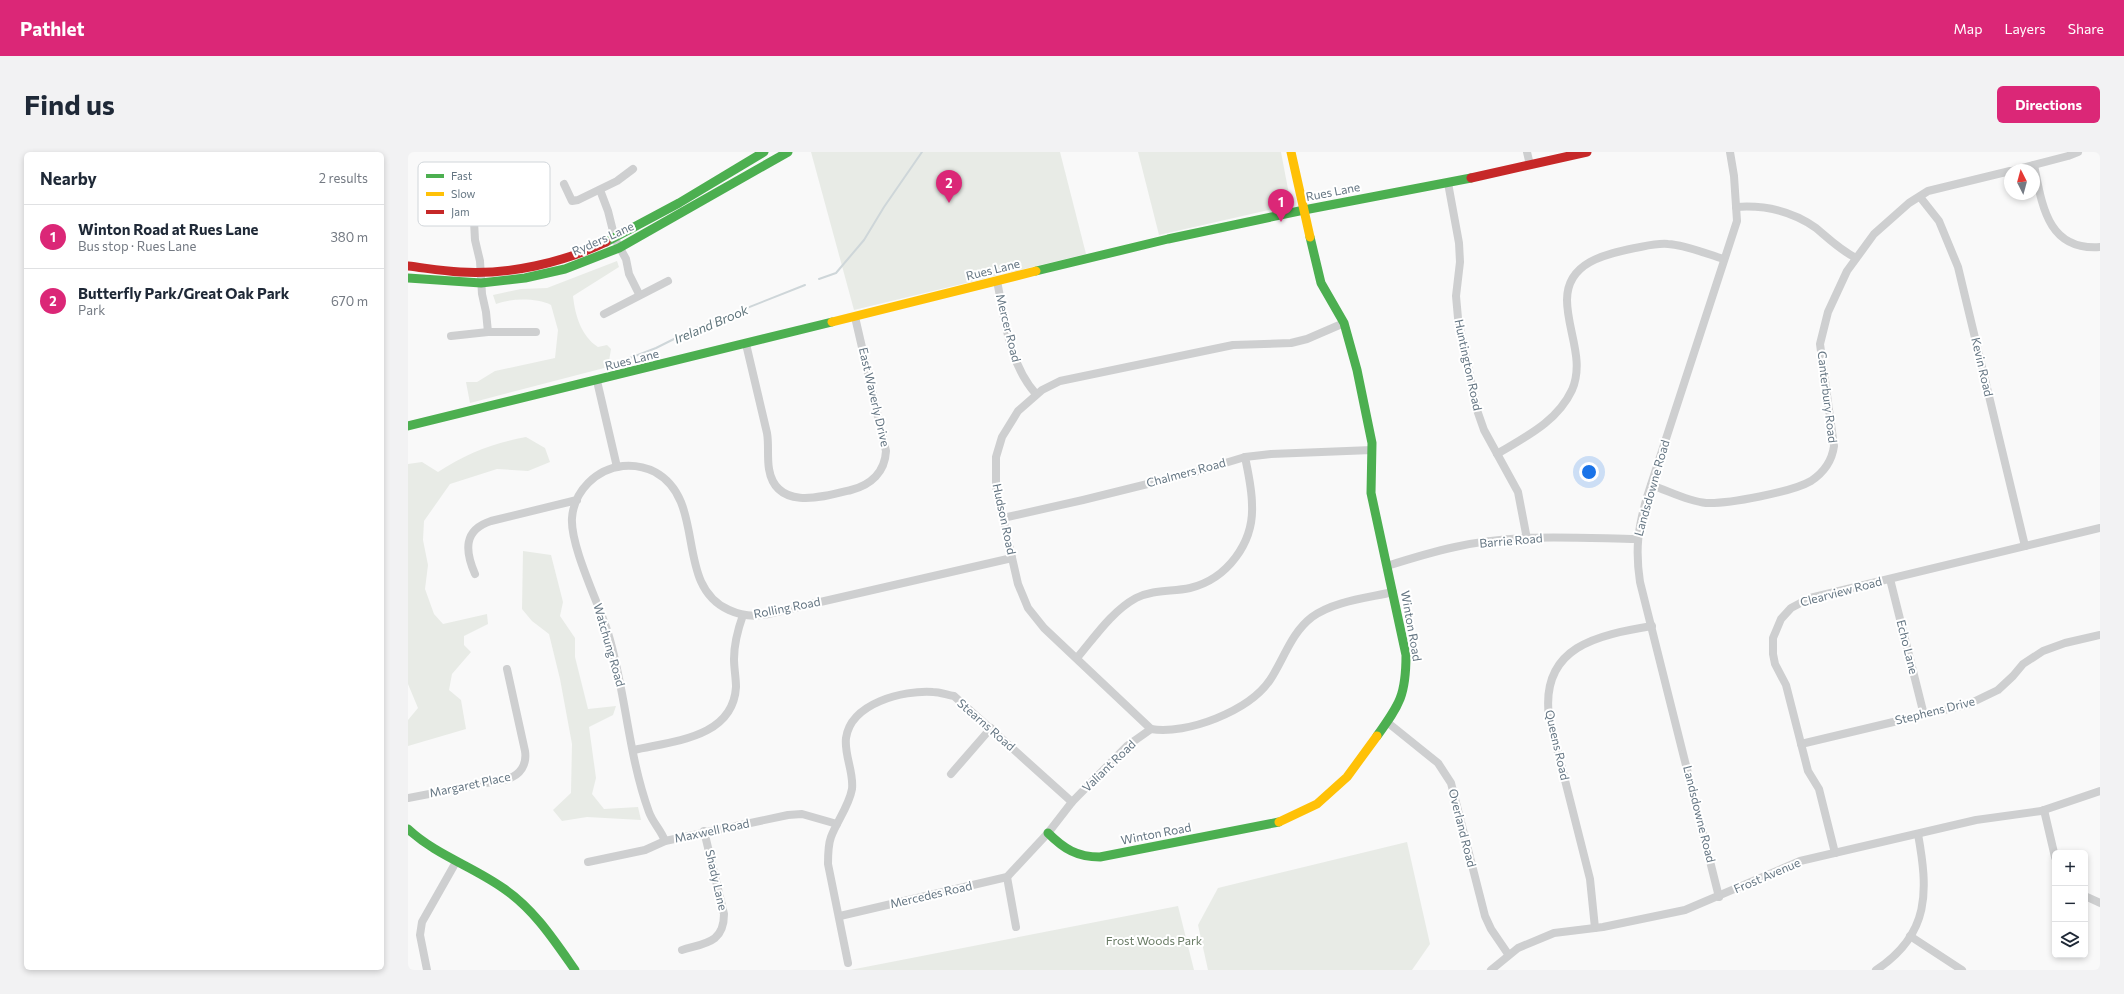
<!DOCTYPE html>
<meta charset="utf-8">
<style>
body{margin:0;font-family:Commissioner,sans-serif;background:#f2f2f3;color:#1f2937}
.controls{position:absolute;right:12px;bottom:12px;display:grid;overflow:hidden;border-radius:6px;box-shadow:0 2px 6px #0003}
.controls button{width:36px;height:36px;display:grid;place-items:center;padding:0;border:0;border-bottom:1px solid #e0e1e3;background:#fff;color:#1f2937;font:20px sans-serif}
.compass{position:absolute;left:1596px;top:12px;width:36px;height:36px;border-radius:50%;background:#fff;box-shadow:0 2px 6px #0003;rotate:354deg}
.you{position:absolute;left:1181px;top:320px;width:14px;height:14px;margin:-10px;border:3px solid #fff;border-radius:50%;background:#1a73e8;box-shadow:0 0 0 6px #1a73e833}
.badge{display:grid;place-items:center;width:26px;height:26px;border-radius:50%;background:#db2777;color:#fff;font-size:13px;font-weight:700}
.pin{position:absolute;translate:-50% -33px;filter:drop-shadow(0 1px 2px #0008)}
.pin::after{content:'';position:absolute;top:21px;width:14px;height:12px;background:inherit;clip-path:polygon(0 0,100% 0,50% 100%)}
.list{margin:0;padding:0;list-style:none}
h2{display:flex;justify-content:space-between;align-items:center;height:52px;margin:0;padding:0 16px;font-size:17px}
h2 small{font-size:13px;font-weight:400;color:#747a83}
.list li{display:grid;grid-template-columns:26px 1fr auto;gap:12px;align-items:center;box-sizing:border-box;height:64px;padding:0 16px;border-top:1px solid #e0e1e3}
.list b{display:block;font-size:15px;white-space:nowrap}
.list p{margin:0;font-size:13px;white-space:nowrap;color:#747a83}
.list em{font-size:13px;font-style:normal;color:#747a83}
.icon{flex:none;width:22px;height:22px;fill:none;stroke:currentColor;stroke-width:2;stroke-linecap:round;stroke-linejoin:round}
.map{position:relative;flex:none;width:1692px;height:818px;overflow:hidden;border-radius:6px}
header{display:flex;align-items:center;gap:24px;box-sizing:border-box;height:56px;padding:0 20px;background:#db2777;color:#fff}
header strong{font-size:19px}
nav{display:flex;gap:22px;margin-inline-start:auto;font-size:14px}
.intro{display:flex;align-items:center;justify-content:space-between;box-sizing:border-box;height:96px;padding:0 24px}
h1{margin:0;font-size:28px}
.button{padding:10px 18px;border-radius:6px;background:#db2777;color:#fff;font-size:14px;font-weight:700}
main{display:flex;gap:24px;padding:0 24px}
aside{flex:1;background:#fff;border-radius:6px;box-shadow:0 2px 6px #0003}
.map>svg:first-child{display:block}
.green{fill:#e8ebe6}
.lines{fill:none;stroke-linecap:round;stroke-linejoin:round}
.stream{stroke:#ced6d9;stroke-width:2}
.street{stroke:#cecfd0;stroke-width:8}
.fast{stroke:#4caf50;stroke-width:9}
.slow{stroke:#ffc107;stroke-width:9}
.jam{stroke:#c62828;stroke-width:9}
.labels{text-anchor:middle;stroke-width:4;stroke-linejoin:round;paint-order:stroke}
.street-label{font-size:12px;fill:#657683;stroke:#fff}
.park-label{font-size:12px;fill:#687a64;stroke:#fff}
.water-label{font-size:13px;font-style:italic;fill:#60757c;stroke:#fff}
.key{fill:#fff;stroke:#d1d6da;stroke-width:1}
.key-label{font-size:11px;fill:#657683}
</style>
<header>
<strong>Pathlet</strong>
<nav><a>Map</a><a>Layers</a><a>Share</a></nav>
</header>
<div class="intro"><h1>Find us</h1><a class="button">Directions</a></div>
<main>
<aside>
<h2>Nearby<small>2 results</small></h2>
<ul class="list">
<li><span class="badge">1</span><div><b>Winton Road at Rues Lane</b><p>Bus stop · Rues Lane</p></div><em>380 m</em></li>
<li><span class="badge">2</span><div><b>Butterfly Park/Great Oak Park</b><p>Park</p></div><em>670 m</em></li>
</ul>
</aside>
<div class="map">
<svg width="1692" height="818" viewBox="0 0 1692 818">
<rect width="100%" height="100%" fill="#f9f9f9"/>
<g class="green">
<polygon points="403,0 652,0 678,102 446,158"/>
<polygon points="730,0 873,0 883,53 751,83"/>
<path d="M209,109L211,115L165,144C167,163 173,184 190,195L199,193L203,197L200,215L62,251L58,230H69L87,219L147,206L150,178L143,153C129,146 103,146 88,152L85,143L113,137L139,136Z"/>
<path d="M118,285L137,296L142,310L120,319L89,317L42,332L16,369L15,388L20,413L17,437L26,462L35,472L79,462L80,472L56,484V493L63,500L44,522L41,538L53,548L58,577L0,594V568L10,556L0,532V312L14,310L30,320C57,302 85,291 118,285Z"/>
<polygon points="115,399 143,403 155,450 152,464 167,486 167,505 180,557 208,554 205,563 181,575 188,626 184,642 196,657 230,655 233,668 179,665 154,669 145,658 163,641 164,592 152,527 141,482 124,469 114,457"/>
<polygon points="999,690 1022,792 1004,818 800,818 790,773 810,736"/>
<polygon points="770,754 786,818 442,818"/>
</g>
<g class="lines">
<g class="stream">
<polyline points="411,127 428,121 456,88 476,55 514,0"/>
<polyline points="209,211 248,196 286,177 397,133"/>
</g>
<g class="street">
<polyline points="1119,0 1122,13"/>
<path d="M1626,13C1634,52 1639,99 1692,95"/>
<polyline points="1606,18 1660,4 1670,0"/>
<polyline points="1040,31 1051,91 1052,110 1048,144 1050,166 1069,258 1076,278 1110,340 1119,387"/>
<polyline points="156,32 164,49 170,48 209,29 225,17"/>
<polyline points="192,38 200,59 207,87 218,107 221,122 231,142"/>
<polyline points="1512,45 1531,69 1550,115 1617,394"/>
<path d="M1328,55C1356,53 1384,59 1408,76C1421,87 1432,98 1448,106"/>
<polyline points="26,69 66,69 97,66 95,45"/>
<polyline points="66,69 67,88 72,109 74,142 78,160 80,180"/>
<path d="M589,129C597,168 601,212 628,242"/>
<polyline points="196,162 260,129"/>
<polyline points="43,184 80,180 128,180"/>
<path d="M338,192C345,221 352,251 359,281C361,292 359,305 361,317C368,359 415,345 443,338C463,333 477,320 478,299L447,165"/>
<polyline points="189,229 209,315"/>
<path d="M1089,302C1117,285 1149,270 1164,238C1177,208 1159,178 1159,148C1159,110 1198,102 1227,96C1238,94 1249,91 1260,92C1278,93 1299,102 1316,107"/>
<path d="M1243,333C1261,339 1279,349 1298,351C1320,352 1384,340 1403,329C1415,321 1424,309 1426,294L1412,192L1420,160L1439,119L1466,82L1501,51L1520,39L1602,19"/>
<polyline points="595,366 675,348 784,321 837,305 863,302 964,298"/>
<path d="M979,414C1001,407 1024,400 1047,395C1106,381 1169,386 1229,387"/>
<path d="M67,422C57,399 55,378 83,369L169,348"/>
<polyline points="1482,427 1516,563"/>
<path d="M669,506C686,486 704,459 728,446C746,437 764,440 782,436C819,427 846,391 844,353C844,337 840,320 837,305"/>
<polyline points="979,570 1030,611 1043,631 1077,764 1083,777 1100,802"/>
<polyline points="743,577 636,476 620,456 610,432 588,336 588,305 594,285 610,259 634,238 652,229 825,193 883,191 899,187 936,171"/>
<polyline points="1393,592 1561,552 1590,538 1605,524 1615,512 1635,499 1657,491 1692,483"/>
<path d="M226,598C265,589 325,586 328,535C328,526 326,516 326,507C326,492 330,477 335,463"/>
<polyline points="543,622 583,576"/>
<path d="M0,646L99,627C113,623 119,612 117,599L99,517"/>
<polyline points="1636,658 1647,705"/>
<path d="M257,689C253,678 245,671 241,660C220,603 218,540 200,481C191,452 162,394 164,366C166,339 188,317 215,314C226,313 237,315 247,320C300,349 265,433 321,458C334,464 347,465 360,462L604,406"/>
<polyline points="1427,701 1411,637 1400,619 1378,533 1367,512 1365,502 1365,486 1373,467 1383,456 1402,446 1692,376"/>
<polyline points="180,710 237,698 257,689 380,663 394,662 429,672"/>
<polyline points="599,725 608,775"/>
<polyline points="1677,744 1692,751"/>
<path d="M1311,745L1232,430C1227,397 1230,376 1239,345L1329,69L1326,24L1322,0"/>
<path d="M432,764L599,725L640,681L664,650L719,594L743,577C779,583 841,559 862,528C876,507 883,481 904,465C926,449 959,446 985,440"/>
<path d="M1187,776L1182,727L1141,565C1132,494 1190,483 1244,474"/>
<polyline points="1502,784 1554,818"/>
<path d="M274,798C297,791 316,791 316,762L296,679"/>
<path d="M440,811L420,712C420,702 420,693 423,685C429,669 441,654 444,637C446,620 436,603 438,586C443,551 495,538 525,540C532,540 539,543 546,544L664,650"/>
<polyline points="19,818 12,783 14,770 48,710"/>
<polyline points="1083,818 1110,796 1146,781 1195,775 1277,758 1392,709 1568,668 1633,659 1692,639"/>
<path d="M1468,818C1523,782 1520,738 1510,682"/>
</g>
<g class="fast">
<path d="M902,85L913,131L936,171L949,218L964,291L963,341L998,503C998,543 992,552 969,584"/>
<polyline points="198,90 271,51 356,0"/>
<polyline points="628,119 760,87 896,58 1063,26"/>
<polyline points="0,126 73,131 117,126 157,117 211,96 380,0"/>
<polyline points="0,274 424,170"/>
<path d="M0,677C28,703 64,714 95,736C126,757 146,788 167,818"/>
<path d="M640,681C656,697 669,705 692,705L871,670"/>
</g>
<g class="slow">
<polyline points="883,0 902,85"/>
<polyline points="424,170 628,119"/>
<polyline points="871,670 909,652 939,625 969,584"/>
</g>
<g class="jam">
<polyline points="1063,26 1179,0"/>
<path d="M0,114C17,116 35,119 52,120C101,123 154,111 198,90"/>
</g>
</g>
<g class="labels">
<g class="street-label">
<text transform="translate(925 40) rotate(-11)" y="4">Rues Lane</text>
<text transform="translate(195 87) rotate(-24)" y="4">Ryders Lane</text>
<text transform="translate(585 118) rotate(-14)" y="4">Rues Lane</text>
<text transform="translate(600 176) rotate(76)" y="4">Mercer Road</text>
<text transform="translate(224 208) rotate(-14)" y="4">Rues Lane</text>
<text transform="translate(1060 213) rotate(78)" y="4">Huntington Road</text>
<text transform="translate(1574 215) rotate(77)" y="4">Kevin Road</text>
<text transform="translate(466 245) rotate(77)" y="4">East Waverly Drive</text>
<text transform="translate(1419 245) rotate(83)" y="4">Canterbury Road</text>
<text transform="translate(778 321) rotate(-15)" y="4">Chalmers Road</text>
<text transform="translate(1244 336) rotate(-74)" y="4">Landsdowne Road</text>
<text transform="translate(596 367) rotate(78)" y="4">Hudson Road</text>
<text transform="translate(1103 389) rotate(-5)" y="4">Barrie Road</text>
<text transform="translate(1433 440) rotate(-15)" y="4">Clearview Road</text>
<text transform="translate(379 456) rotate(-11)" y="4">Rolling Road</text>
<text transform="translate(1003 474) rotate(80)" y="4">Winton Road</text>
<text transform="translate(201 493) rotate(74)" y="4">Watchung Road</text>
<text transform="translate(1499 495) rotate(76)" y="4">Echo Lane</text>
<text transform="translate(1527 559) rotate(-14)" y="4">Stephens Drive</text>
<text transform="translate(578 573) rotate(41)" y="4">Stearns Road</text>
<text transform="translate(1149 593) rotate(77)" y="4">Queens Road</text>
<text transform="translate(701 614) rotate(-44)" y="4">Valiant Road</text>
<text transform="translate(62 633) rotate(-12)" y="4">Margaret Place</text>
<text transform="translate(1291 662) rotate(76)" y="4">Landsdowne Road</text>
<text transform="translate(1054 676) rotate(76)" y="4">Overland Road</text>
<text transform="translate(304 679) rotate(-12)" y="4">Maxwell Road</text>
<text transform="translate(748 682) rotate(-11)" y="4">Winton Road</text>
<text transform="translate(1359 724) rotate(-23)" y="4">Frost Avenue</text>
<text transform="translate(308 728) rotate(77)" y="4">Shady Lane</text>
<text transform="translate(523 743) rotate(-13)" y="4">Mercedes Road</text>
</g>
<g class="park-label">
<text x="746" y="793">Frost Woods Park</text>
</g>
<g class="water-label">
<text transform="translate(303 172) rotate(-23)" y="5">Ireland Brook</text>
</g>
</g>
<rect x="10" y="10" width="132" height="64" rx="6" class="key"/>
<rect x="18" y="22" width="18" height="4" fill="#4caf50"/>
<rect x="18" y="40" width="18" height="4" fill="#ffc107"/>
<rect x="18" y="58" width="18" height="4" fill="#c62828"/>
<g class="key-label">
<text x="43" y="28">Fast</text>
<text x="43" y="46">Slow</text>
<text x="43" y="64">Jam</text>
</g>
</svg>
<div class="controls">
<button>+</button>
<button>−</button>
<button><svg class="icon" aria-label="layers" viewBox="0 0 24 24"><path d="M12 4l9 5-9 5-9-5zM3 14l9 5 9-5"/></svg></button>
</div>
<svg class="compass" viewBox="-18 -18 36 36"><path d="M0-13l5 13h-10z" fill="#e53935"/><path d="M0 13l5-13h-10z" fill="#747a83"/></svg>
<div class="you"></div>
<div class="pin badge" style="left:873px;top:70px">1</div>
<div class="pin badge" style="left:541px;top:51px">2</div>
</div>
</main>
